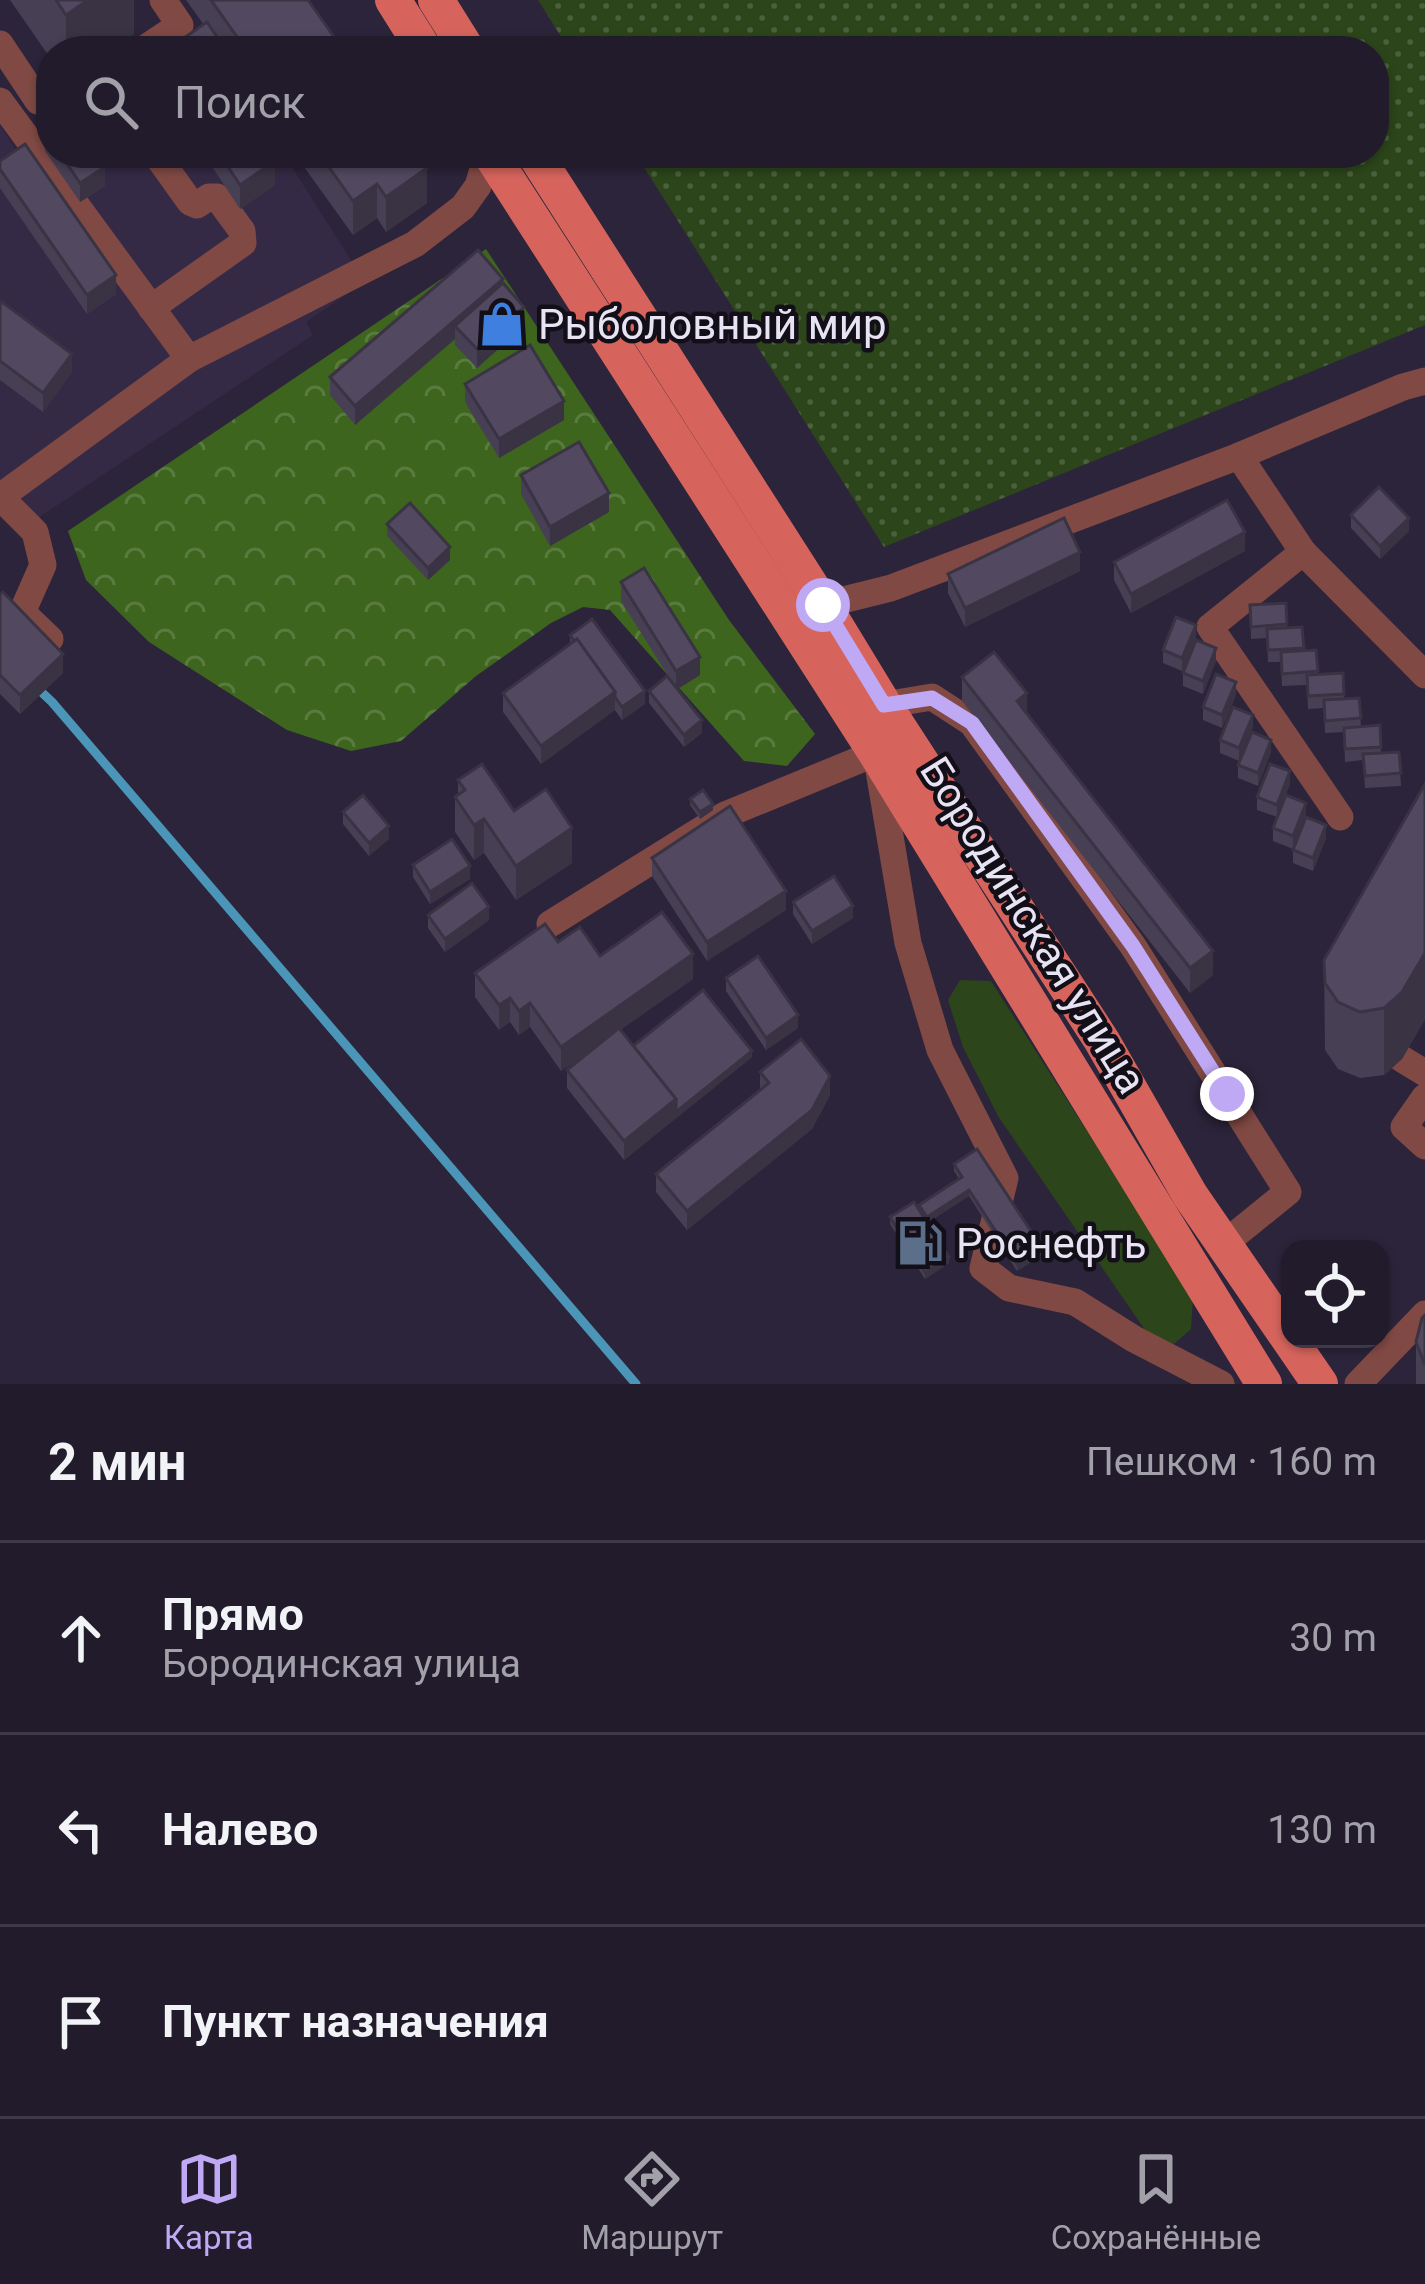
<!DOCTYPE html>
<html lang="ru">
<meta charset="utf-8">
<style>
body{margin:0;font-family:Roboto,sans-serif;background:#2d2838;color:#f1f3f6}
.controls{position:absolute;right:36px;bottom:36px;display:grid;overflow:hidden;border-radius:24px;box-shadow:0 3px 9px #0004}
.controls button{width:108px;height:108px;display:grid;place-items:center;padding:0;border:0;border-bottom:3px solid #3e3948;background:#211b2c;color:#f1f3f6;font:60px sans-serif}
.stop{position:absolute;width:36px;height:36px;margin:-27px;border:9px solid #bfa9f4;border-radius:50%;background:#fff}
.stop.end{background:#bfa9f4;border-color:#fff;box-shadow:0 3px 12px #0008}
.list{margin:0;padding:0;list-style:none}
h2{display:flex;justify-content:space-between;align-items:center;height:156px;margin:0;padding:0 48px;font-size:51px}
h2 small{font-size:39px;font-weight:400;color:#a2a1a9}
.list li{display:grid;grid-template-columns:78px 1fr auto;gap:36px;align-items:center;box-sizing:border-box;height:192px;padding:0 48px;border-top:3px solid #3e3948}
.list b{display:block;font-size:45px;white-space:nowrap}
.list p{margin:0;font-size:39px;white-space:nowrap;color:#a2a1a9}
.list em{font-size:39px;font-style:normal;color:#a2a1a9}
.icon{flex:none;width:66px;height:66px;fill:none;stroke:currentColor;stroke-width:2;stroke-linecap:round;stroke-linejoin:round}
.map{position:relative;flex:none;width:1425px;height:1384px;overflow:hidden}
.search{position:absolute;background:#211b2c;box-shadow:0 3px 9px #0004;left:36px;right:36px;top:36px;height:132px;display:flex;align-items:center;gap:30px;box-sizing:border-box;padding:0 42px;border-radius:48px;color:#a2a1a9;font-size:45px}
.sheet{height:732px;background:#211b2c}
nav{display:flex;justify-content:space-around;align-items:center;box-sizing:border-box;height:168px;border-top:3px solid #3e3948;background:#211b2c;font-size:33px;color:#a2a1a9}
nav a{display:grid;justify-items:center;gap:6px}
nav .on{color:#bfa9f4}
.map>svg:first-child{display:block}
.built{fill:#352a46}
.green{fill:#2c451a}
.forest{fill:url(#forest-crowns)}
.garden{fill:url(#garden-dots)}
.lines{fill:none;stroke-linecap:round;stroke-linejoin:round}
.stream{stroke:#4b95b9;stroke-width:9}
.minor{stroke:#804944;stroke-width:27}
.major{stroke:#d6645d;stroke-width:36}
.wall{fill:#473f53}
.shaded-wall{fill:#393344}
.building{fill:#524961;stroke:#393344;stroke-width:3}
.route{stroke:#bfa9f4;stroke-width:15}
.labels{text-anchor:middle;stroke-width:9;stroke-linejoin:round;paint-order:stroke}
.poi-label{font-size:42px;fill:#e8e3f2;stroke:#130f19;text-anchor:start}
.street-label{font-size:42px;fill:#e8e3f2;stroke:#130f19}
</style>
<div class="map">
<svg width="1425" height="1384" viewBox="0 0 1425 1384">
<defs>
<pattern id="forest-crowns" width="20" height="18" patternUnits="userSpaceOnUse" patternTransform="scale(3)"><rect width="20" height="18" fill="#3e651e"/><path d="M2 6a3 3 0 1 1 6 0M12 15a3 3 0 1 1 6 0" fill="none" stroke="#5a7b3f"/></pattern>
<pattern id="garden-dots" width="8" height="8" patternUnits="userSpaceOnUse" patternTransform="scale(3)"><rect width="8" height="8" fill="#2c451a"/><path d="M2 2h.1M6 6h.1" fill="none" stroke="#4b603c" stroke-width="1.8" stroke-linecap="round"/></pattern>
</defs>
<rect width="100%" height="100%" fill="#2c243a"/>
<polygon class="built" points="0,125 16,150 51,128 51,153 283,153 365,282 306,322 313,335 23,528 0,509"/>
<polygon class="green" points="960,980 991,981 1193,1297 1191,1329 1174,1344 1149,1336 998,1116 963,1047 948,1000"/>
<polygon class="forest" points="486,249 729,620 815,734 787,766 744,761 610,610 583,607 551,623 476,676 401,741 351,751 287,730 149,642 86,580 68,531"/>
<polygon class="garden" points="538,0 1425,0 1425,325 884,547 635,153 1374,153 1374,51 570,51"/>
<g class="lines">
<polyline class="stream" points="35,686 52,702 636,1384"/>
<g class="minor">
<polyline points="0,44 38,101 51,102"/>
<polyline points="141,51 180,25 163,0"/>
<polyline points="0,101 189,359 415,244 463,207 478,186 488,153"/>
<polyline points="151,308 243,243 242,231 217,197 209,197 197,205 190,202 155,153"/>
<polyline points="1239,456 1303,552 1425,675"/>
<polyline points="0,497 189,359"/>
<polyline points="1,498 35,532 43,565 24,608 25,615 50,639"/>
<polyline points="1303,552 1210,627 1340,817"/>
<polyline points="823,605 891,588 1239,456 1403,387 1425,381"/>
<polyline points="884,705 932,697 972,723 1133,946 1288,1192 1225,1243"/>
<polyline points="550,924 725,815 876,753 908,943 940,1050 1005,1178 983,1268 1009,1288 1075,1302 1134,1339 1221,1384"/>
<polyline points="1402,1059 1425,1073"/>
<polyline points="1425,1097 1404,1127 1425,1146"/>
<polyline points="1358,1384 1425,1314"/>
</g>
<g class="major">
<polyline points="393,0 425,51"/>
<polyline points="436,0 468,51"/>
<polyline points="490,153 876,753 1264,1384"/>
<polyline points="534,153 823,605 884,705 1102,1041 1190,1195 1320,1384"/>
</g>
</g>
<g class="wall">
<polygon points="10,0 134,0 134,34 110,51 51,51 51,59"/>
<polygon points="186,0 308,0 344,51 165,51 204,25"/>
<polygon points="51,128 51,153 95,153 105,186 80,202 45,151 45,132"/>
<polygon points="203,153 270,153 275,185 240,209"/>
<polygon points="294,153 417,153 427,203 386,232 377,218 353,235"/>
<polygon points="0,161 116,294 87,314 0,188"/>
<polygon points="503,284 524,326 477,368 455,345 455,339 355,425 330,395 330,377"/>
<polygon points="0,305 72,372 43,412 0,380"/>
<polygon points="465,384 564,420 499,458 465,402"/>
<polygon points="521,475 609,512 550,546 521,494"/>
<polygon points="1351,515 1409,531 1380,559 1351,528"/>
<polygon points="387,524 450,560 428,580 387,536"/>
<polygon points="1245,551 1131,613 1114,580 1114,562"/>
<polygon points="1080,571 965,627 948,593 948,574"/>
<polygon points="621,582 700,675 677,689 702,733 684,747 649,703 649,691 672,682 621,601"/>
<polygon points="0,594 63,673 20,714 0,694"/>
<polygon points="1286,603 1287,628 1302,627 1304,651 1316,650 1318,675 1343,673 1344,698 1359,698 1361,727 1380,725 1381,753 1399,752 1401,786 1365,788 1363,760 1345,762 1344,732 1325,733 1324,708 1308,709 1307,685 1282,686 1281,662 1268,662 1267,638 1251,639 1250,605"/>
<polygon points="570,635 645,704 622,720 615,710 541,764 503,712 503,693 570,644"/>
<polygon points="1196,638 1182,671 1163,663 1163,650"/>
<polygon points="1216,661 1203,694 1183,686 1183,673"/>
<polygon points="962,677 1027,714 1213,975 1190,993 962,701"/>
<polygon points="1236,695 1222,728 1203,720 1203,707"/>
<polygon points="1253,727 1239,761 1220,753 1220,740"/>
<polygon points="1271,752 1258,786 1238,778 1238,765"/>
<polygon points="458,780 514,811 572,863 516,900 484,853 474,860 455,832 455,797 458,795"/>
<polygon points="1290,784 1277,817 1257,810 1257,797"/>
<polygon points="1425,784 1425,1019 1402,1059 1384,1075 1360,1078 1338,1069 1325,1050 1324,960"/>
<polygon points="690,799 713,810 700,819 690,805"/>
<polygon points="343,812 389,839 369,856 343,824"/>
<polygon points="1306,815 1293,849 1273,841 1273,828"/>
<polygon points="1326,838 1313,871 1293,863 1293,850"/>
<polygon points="652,858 786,910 707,961 652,876"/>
<polygon points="413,865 470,879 430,904 413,877"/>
<polygon points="793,902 853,918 812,944 793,914"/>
<polygon points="428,915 489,920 445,952 428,928"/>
<polygon points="558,942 600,956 693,979 620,1030 633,1046 752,1057 624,1160 567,1088 567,1070 592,1050 561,1071 530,1027 519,1035 510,1022 499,1030 475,997 475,973"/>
<polygon points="726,978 798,1028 766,1050 726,991"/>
<polygon points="760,1072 830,1095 812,1129 687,1230 656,1192 656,1174 760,1090"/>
<polygon points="954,1164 1042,1255 1017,1271 969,1196 927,1223 949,1263 925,1279 890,1224 890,1217 919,1209 919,1205 959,1179 954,1171"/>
<polygon points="1425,1315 1425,1384 1416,1384 1416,1342"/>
</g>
<g class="shaded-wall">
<polygon points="88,0 134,0 134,34 110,51 66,51 66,15"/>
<polygon points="275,161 275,185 240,209 240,185"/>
<polygon points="105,167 105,186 80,202 80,183"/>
<polygon points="427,168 427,203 386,232 386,197"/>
<polygon points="377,184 377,218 353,235 353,201"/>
<polygon points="116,275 116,294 87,314 87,295"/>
<polygon points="503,279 503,298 455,326 455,339 355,425 355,406"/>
<polygon points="524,307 524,326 477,368 477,349"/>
<polygon points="72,354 72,372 43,412 43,393"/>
<polygon points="564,401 564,420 499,458 499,439"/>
<polygon points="609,493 609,512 550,546 550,527"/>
<polygon points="1409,518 1409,531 1380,559 1380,546"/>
<polygon points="1245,532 1245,551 1131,613 1131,594"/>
<polygon points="450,547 450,560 428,580 428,568"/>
<polygon points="1080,552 1080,571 965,627 965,608"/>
<polygon points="1196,625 1196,638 1182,671 1182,658"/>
<polygon points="1216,648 1216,661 1203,694 1203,681"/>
<polygon points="63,654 63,673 20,714 20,695"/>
<polygon points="700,657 700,675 676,690 676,671"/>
<polygon points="1236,682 1236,695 1222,728 1222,715"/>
<polygon points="645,691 645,704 622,720 622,707"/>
<polygon points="615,692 615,710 541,764 541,746"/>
<polygon points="1027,693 1027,718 1017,701"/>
<polygon points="1253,715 1253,727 1239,761 1239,748"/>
<polygon points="702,720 702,733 684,747 684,735"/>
<polygon points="1271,740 1271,752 1258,786 1258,773"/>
<polygon points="1290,771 1290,784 1277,817 1277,805"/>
<polygon points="1306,803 1306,815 1293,849 1293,836"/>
<polygon points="713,804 713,810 700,819 700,812"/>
<polygon points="484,819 484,853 474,860 474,825"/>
<polygon points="1326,825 1326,838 1313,871 1313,858"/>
<polygon points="389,826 389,839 369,856 369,843"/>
<polygon points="572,828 572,863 516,900 516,866"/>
<polygon points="470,866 470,879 430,904 430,892"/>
<polygon points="786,891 786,910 707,961 707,942"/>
<polygon points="853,906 853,918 812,944 812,931"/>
<polygon points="489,907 489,920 445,952 445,939"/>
<polygon points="1213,951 1213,975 1190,993 1190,968"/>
<polygon points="1425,953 1425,1019 1402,1059 1384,1075 1384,1008"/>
<polygon points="693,954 693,979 561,1071 561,1047"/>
<polygon points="510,998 510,1022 499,1030 499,1005"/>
<polygon points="530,1003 530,1027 519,1035 519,1011"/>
<polygon points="798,1015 798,1028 766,1050 766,1038"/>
<polygon points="752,1051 752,1057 624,1160 624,1141 676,1099"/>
<polygon points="830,1076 830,1095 812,1129 687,1230 687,1211"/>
<polygon points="969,1190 969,1196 927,1223 927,1217"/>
<polygon points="1042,1248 1042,1255 1017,1271 1017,1264"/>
<polygon points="949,1257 949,1263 925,1279 925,1272"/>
</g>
<g class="building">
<polygon points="56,0 88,0 66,15"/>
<polygon points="211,0 308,0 344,51 247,51"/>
<polygon points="207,22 223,46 217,51 165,51"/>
<polygon points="25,144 116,275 87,295 0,169 0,161"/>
<polygon points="60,153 95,153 105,167 80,183"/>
<polygon points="219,153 270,153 275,161 240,185"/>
<polygon points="319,153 417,153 427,168 386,197 377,184 353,201"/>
<polygon points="478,250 503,279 355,406 330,377"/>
<polygon points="503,283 524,307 477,349 455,326"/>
<polygon points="2,302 72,354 43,393 0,361 0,305"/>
<polygon points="530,345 564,401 499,439 465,384"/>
<polygon points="579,442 609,493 550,527 521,475"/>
<polygon points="1379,487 1409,518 1380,546 1351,515"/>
<polygon points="1227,500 1245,532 1131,594 1114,562"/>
<polygon points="410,503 450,547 428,568 387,524"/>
<polygon points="1064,518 1080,552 965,608 948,574"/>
<polygon points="644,568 700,657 676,671 621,582"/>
<polygon points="3,592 63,654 20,695 0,675 0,594"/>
<polygon points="1286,603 1287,624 1251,627 1250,605"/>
<polygon points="1176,617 1196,625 1182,658 1163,650"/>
<polygon points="592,619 645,691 622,707 615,697 615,692 577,639 574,641 570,635"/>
<polygon points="1302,627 1304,648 1268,650 1267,629"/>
<polygon points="577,639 615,692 541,746 503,693"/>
<polygon points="1196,640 1216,648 1203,681 1183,673"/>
<polygon points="1316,650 1318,671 1282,674 1281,652"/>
<polygon points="994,652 1027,693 1017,701 1213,951 1190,968 962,677"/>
<polygon points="1343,673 1344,694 1308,696 1307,675"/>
<polygon points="1216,674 1236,682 1222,715 1203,707"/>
<polygon points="667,676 702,720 684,735 649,691"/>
<polygon points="1359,698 1361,718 1325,721 1324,700"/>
<polygon points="1233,707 1253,715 1239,748 1220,740"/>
<polygon points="1380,725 1381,747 1345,749 1344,728"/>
<polygon points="1252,732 1271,740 1258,773 1238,765"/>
<polygon points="1399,752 1401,773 1365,776 1363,754"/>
<polygon points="482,764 514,811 546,789 572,828 516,866 484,819 474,825 455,797 465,790 458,780"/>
<polygon points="1270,764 1290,771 1277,805 1257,797"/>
<polygon points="1425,784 1425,953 1402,992 1384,1008 1360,1012 1338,1002 1325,983 1324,960"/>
<polygon points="703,790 713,804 700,812 690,799"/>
<polygon points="363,795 389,826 369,843 343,812"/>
<polygon points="1286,795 1306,803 1293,836 1273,828"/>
<polygon points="730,806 786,891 707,942 652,858"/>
<polygon points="1306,817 1326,825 1313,858 1293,850"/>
<polygon points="452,839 470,866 430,892 413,865"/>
<polygon points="834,876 853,906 812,931 793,902"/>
<polygon points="472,883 489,907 445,939 428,915"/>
<polygon points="662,912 693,954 561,1047 530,1003 519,1011 510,998 499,1005 475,973 545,924 558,942 580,927 600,956"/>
<polygon points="758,956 798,1015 766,1038 726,978"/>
<polygon points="703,990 752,1051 676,1112 676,1099 633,1046"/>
<polygon points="619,1028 676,1099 624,1141 567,1070"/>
<polygon points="801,1039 830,1076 812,1110 687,1211 656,1174 769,1083 760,1072"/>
<polygon points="977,1149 1042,1248 1017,1264 969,1190 927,1217 919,1205 962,1177 954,1164"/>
<polygon points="914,1202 949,1257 925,1272 890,1217"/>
<polygon points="1425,1315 1425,1365 1416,1342 1422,1318"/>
</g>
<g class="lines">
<polyline class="route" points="823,605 884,705 932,698 972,723 1133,946 1227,1094"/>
</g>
<defs>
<g id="shop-bare" transform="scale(3.6)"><path d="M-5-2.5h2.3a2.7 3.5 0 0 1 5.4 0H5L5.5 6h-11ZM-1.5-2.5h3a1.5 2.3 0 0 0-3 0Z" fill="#3f7fe0" stroke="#130f19" stroke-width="2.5" paint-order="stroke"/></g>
<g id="fuel-bare" transform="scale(3.6)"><path d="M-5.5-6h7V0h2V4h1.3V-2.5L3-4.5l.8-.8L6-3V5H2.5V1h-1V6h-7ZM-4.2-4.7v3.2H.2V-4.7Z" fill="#5c6f8a" stroke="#130f19" stroke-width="2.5" paint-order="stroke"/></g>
</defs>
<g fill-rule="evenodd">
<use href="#shop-bare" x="502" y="324"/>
<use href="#fuel-bare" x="920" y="1243"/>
</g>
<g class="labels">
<g class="poi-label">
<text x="538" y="339">Рыболовный мир</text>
<text x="956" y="1258">Роснефть</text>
</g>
<g class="street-label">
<text transform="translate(1034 925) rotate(58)" y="15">Бородинская улица</text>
</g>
</g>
</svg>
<div class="controls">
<button><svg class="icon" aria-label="locate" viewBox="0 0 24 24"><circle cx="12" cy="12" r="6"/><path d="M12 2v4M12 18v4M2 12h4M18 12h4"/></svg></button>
</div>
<div class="stop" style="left:823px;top:605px"></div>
<div class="stop end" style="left:1227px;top:1094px"></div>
<div class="search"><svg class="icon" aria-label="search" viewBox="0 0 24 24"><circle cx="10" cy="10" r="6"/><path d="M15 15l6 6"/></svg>Поиск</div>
</div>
<section class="sheet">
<h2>2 мин<small>Пешком · 160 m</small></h2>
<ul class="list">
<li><svg class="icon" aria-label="ahead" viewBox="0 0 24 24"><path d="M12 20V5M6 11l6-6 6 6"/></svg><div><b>Прямо</b><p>Бородинская улица</p></div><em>30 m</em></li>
<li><svg class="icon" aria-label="left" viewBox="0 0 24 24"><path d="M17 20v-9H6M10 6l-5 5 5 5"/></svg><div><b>Налево</b></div><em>130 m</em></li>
<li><svg class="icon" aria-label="arrive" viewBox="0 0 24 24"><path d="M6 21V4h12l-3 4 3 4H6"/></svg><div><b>Пункт назначения</b></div></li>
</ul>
</section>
<nav>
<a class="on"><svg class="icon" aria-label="map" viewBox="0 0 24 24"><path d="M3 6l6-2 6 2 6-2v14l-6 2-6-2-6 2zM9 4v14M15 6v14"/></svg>Карта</a>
<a><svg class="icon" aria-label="directions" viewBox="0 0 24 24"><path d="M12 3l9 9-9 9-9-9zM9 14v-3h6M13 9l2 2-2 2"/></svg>Маршрут</a>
<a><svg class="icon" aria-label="saved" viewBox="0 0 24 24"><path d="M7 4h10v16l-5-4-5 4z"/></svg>Сохранённые</a>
</nav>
